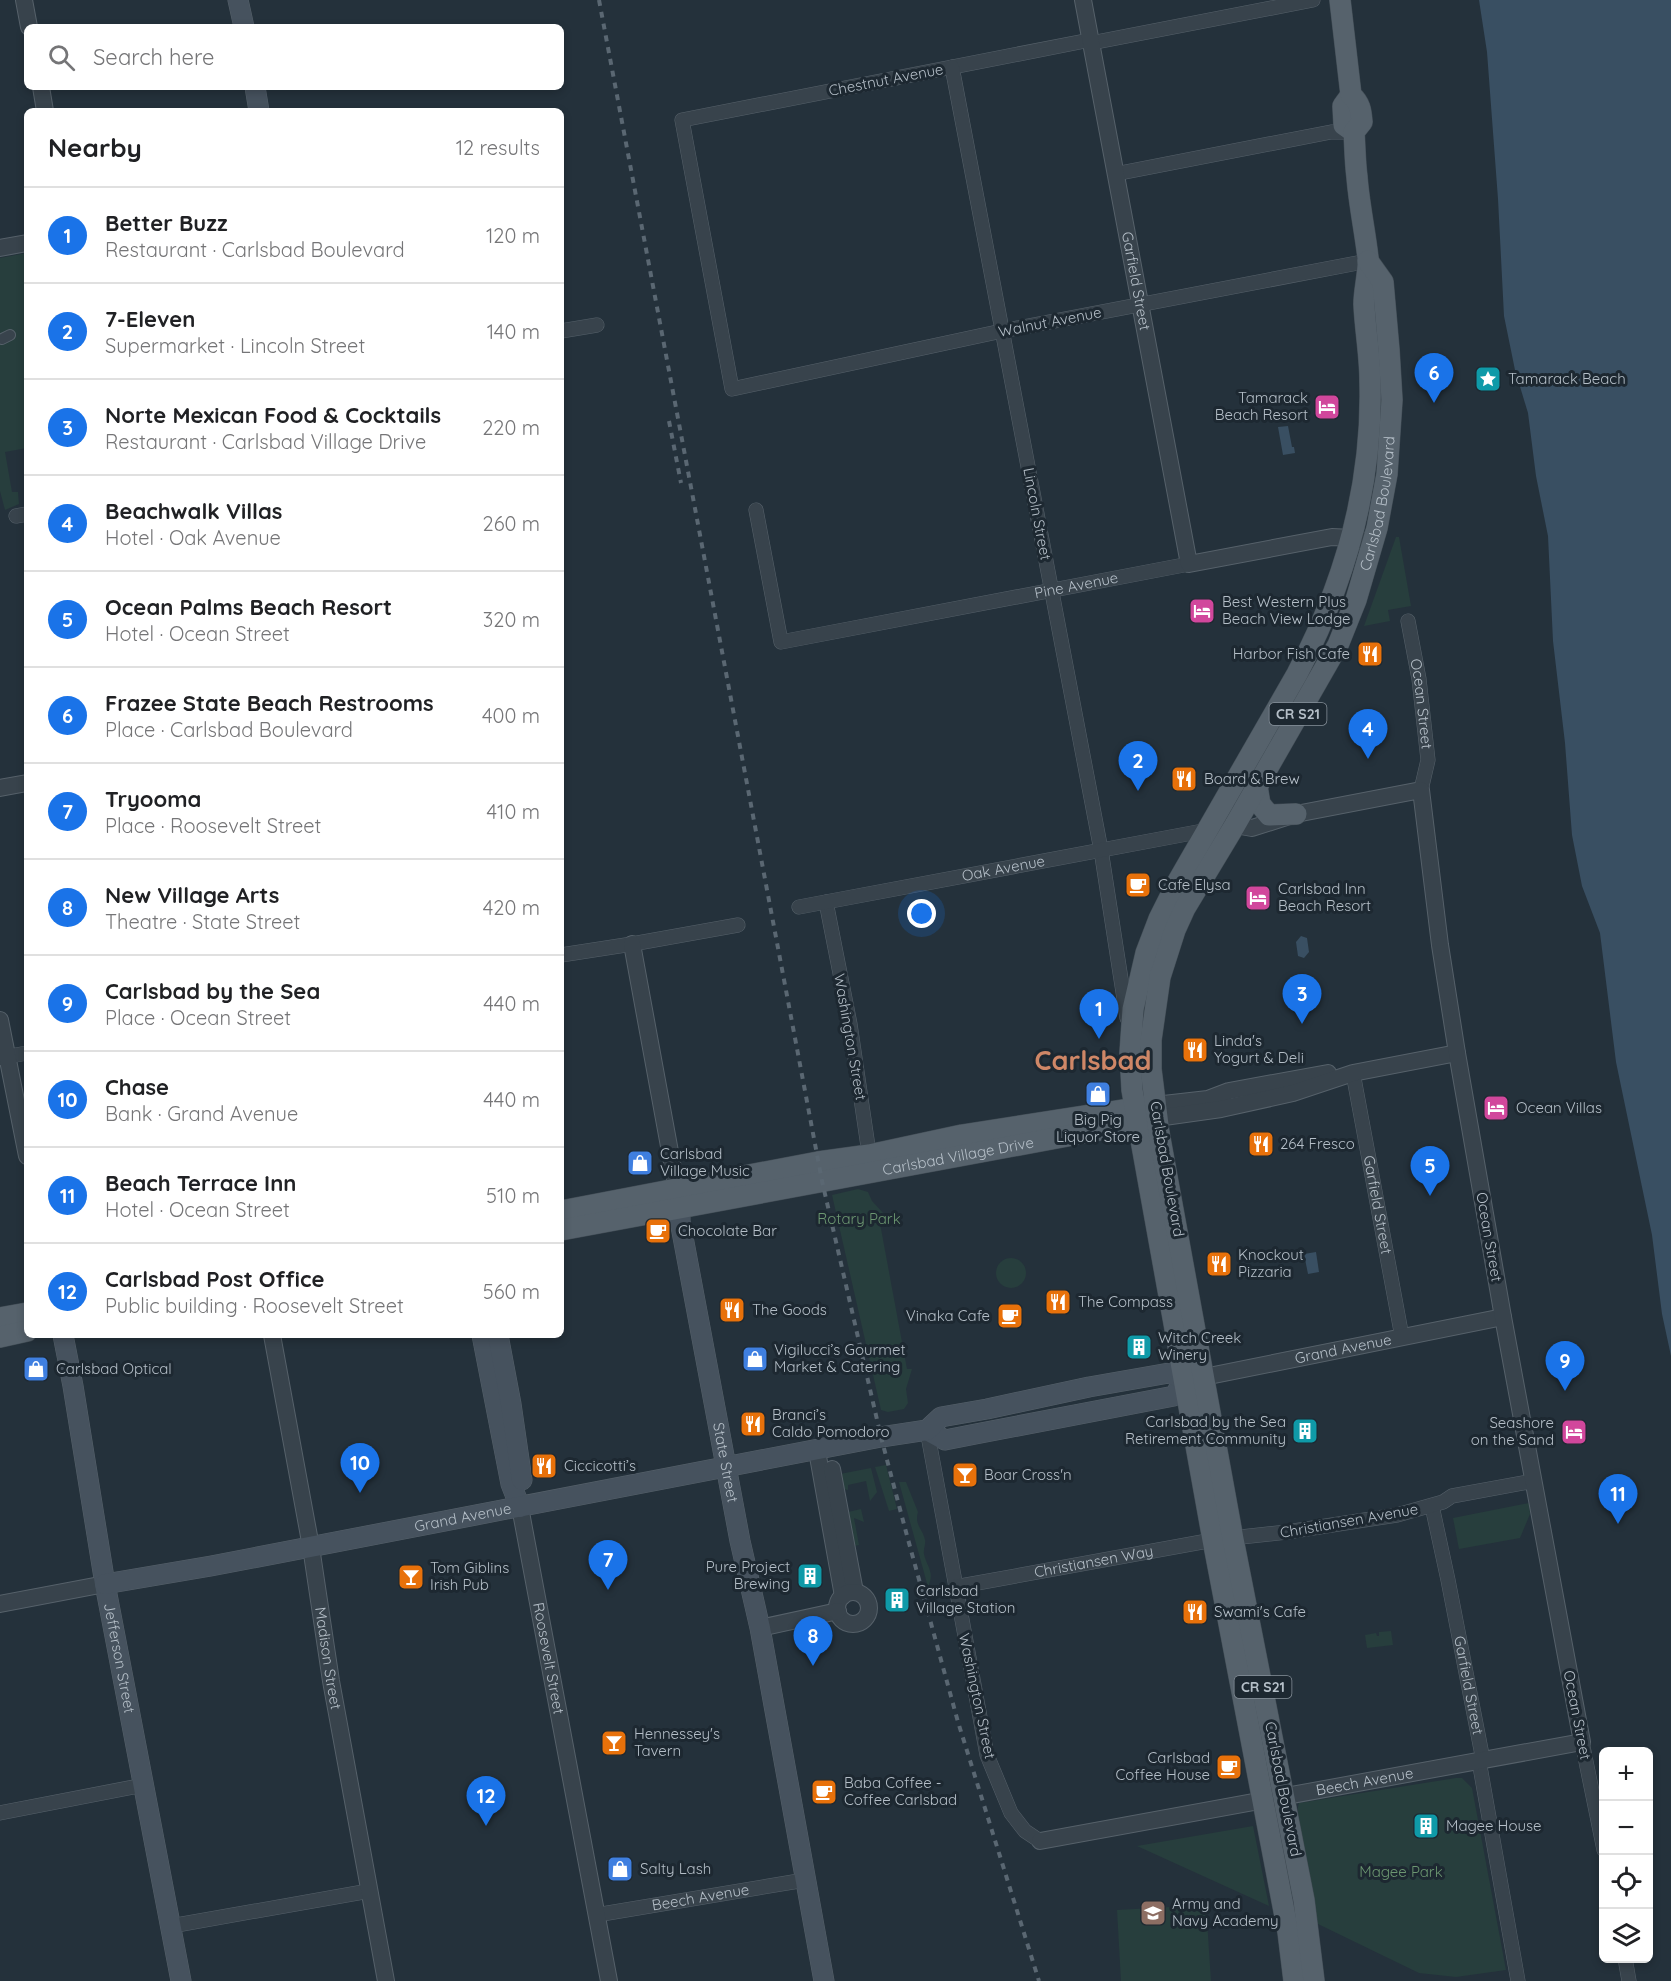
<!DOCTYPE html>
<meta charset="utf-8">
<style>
body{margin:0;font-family:Quicksand,sans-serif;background:#f2f2f2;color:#202124}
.controls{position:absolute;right:18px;bottom:18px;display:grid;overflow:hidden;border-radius:9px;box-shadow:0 3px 9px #0003}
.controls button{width:54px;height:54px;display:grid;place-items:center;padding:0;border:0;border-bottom:2px solid #e0e0e0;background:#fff;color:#202124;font:30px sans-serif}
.you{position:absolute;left:922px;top:914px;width:21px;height:21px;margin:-15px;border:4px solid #fff;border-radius:50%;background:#1a73e8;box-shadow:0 0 0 9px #1a73e833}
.badge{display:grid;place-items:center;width:39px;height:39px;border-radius:50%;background:#1a73e8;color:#fff;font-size:20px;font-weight:700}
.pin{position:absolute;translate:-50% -50px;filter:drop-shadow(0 2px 3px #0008)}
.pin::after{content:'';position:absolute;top:32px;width:21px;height:18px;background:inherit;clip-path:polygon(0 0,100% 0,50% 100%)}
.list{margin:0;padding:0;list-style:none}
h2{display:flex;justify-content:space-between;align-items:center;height:78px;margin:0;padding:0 24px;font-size:26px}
h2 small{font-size:20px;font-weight:400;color:#757577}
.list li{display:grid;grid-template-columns:39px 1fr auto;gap:18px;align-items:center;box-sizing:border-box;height:96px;padding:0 24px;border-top:2px solid #e0e0e0}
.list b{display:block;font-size:22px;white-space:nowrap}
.list p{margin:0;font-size:20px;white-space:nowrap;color:#757577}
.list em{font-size:20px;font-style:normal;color:#757577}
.icon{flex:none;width:33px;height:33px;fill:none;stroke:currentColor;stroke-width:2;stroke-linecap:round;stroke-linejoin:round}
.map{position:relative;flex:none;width:1671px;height:1981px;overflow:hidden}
.search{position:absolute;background:#fff;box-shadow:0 3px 9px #0003;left:24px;top:24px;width:540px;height:66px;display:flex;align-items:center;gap:15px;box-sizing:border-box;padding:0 21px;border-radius:9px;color:#757577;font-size:22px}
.panel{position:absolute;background:#fff;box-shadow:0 3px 9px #0003;left:24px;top:108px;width:540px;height:1230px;border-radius:9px}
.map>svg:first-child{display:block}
.green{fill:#273e3d}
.water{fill:#394f62}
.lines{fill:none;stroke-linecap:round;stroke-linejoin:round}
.pedestrian-casing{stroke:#56616a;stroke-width:12}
.minor-casing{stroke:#56616a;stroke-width:15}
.tertiary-casing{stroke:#56616a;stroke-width:18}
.secondary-casing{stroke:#56616a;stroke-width:21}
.primary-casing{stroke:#414c55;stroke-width:22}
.pedestrian{stroke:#38434c;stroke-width:10}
.minor{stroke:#38434c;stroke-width:14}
.tertiary{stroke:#38434c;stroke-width:16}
.secondary{stroke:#46525e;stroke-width:20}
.primary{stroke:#56626c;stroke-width:21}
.rail{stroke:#5a6772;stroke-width:4;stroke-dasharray:6 6;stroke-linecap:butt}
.labels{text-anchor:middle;stroke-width:6;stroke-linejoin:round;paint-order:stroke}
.shield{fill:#1d2831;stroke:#87919a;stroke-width:1.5}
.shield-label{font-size:14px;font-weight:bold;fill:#b4bec7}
.street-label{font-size:15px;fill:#b4bec7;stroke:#1d2831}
.poi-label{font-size:15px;fill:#b4bec7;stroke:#1d2831;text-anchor:start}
.park-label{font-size:15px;fill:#6c9771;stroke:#1d2831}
.town-label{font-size:27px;font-weight:bold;fill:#cf8767;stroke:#1d2831}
</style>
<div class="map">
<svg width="1671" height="1981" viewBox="0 0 1671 1981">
<rect width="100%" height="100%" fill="#24313b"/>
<g class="green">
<polygon points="27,253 27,448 5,452 12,492 18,492 19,504 5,510 0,491 0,258"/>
<polygon points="1396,537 1399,537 1411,606 1388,610 1390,621 1364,626"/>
<polygon points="858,1189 868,1192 872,1201 884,1214 879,1215 879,1218 907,1369 912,1369 906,1389 908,1403 904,1409 888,1412 881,1410 832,1195"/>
<circle cx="1011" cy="1273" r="15"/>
<polygon points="886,1465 897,1509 889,1511 875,1467"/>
<polygon points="871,1468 877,1492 870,1501 866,1481 848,1485 848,1490 843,1489 840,1474"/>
<path d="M899,1482H906L918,1512C914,1525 923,1529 925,1540C926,1544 923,1550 924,1554C927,1568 935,1571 928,1587Z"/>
<polygon points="1529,1503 1530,1514 1520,1538 1459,1549 1453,1518"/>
<polygon points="861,1509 864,1522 854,1518 859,1545 854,1546 848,1512"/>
<polygon points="1391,1631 1393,1645 1367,1648 1365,1635 1376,1633 1377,1636 1379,1636 1379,1632"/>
<path d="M1456,1778H1462L1472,1788L1506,1970L1456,1977L1419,1973L1318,1924C1313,1899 1292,1824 1299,1803Z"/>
<polygon points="1253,1826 1269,1906 1137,1846"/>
<polygon points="1206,1905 1211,1981 1121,1981 1117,1910"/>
</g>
<g class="water">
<polygon points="1479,0 1671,0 1671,1356 1662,1314 1652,1235 1616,1062 1600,933 1582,886 1572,835 1565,743 1553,641 1548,536 1536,476 1528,413 1515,370 1504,316 1498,199 1487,52"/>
<polygon points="1288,426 1292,447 1294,447 1295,453 1283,455 1278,427"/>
<polygon points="1301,936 1307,938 1309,952 1304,958 1298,956 1296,942"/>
<polygon points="1316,1252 1319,1272 1308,1274 1304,1254"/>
</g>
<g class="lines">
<g class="pedestrian-casing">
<polyline id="pedestrian" points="2,339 10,335"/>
</g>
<g class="minor-casing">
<g id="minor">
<polyline points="1090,40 682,120 732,389 1002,331 1368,261"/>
<polyline points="1091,43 1313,0"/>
<polyline points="952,67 1101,850 1127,1018"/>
<polyline points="1115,174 1331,132 1354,132"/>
<polyline points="561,331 597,325"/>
<path id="s1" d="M756,510L781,642L1189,564"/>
<polyline points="16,516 27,514"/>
<path id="s2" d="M1408,621L1419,679L1428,760L1421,790"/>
<polyline points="826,902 850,1024 870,1160"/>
<path id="s3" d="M799,907L1208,830"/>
<polyline points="561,955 632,944 738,925"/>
<polyline points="0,1058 27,1053"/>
<path id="s4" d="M1353,1073L1402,1337"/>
<polyline points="927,1430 987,1755 1011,1813 1025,1831 1040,1841"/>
<path id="s5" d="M1432,1506L1448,1580L1483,1760"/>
<path id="s6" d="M955,1587L1213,1540L1287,1532L1397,1515L1443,1502L1452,1496L1534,1481"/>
<polyline points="1582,1742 1604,1850"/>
<polyline points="1479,1761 1518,1981"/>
<polyline points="0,1813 144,1785"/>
<path id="s7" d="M596,1915L805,1880"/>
<polyline points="171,1926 369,1891"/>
<polyline points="1625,1958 1629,1981"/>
</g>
</g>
<g class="tertiary-casing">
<g id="tertiary">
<polyline points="24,0 29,27"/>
<path id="s8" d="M1083,0L1189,564L1332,537L1352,538L1373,543"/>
<polyline points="41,87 45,111"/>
<polyline points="0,248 27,243"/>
<polyline points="0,788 27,783"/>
<polyline points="632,944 677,1190"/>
<polyline points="0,1020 27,1156"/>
<polyline points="1155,1105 1208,1099 1229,1091 1328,1073"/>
<polyline points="1157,1118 1221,1109 1293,1093 1353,1073 1457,1053"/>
<path id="s9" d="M272,1335L311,1547L331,1681L386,1981"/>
<path id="s10" d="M1204,1377L1503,1317"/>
<polyline points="817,1451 843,1596"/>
<polyline points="832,1469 855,1592"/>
<path id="s11" d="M520,1507L609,1981"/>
<circle cx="853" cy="1608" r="16"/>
<polyline points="0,1604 105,1584"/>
<polyline points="760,1628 838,1611"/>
<path id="s12" d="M1040,1841L1582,1742L1503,1317L1457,1053L1440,945L1421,790L1296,814L1252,828L1235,825"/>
</g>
</g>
<g class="secondary-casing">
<g id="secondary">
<polyline points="238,0 244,27"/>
<polyline points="255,87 259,111"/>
<path id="s13" d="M677,1194L680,1208V1221L740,1541L760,1628L824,1981"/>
<path id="s14" d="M63,1335L73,1386L105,1584L181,1981"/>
<polyline points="482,1335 511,1484 520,1507"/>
<polyline points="498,1335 511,1404 522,1480"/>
<path d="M927,1430L945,1440C1021,1425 1097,1411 1174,1396L1185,1380"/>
<path id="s15" d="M105,1584L211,1566L881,1437L927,1430L941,1417L987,1409L1089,1387L1169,1373L1185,1380L1196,1378"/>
</g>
</g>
<g class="primary-casing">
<g id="primary">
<polyline points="1351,95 1343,106 1344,125 1354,132"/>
<polyline points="1257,786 1260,804 1269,815 1296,814"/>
<polyline points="561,1211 818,1162 869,1155 962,1135 1148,1106"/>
<path id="s16" d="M561,1230L1153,1120"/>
<polyline points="0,1318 27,1313"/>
<polyline points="0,1337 27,1331"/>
<path d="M1294,1981L1288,1932L1213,1540L1132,1090L1130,1053L1133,1009L1146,953L1159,919L1177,883L1297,674C1345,583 1373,484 1370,381C1370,355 1365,329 1364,304C1364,289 1369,273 1368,258C1365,231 1359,204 1357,177C1355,162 1355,147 1354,132L1362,122C1361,110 1360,103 1351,95L1340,0"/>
<path id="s17" d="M1314,1981L1304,1900L1233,1539L1159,1133L1151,1069V1040L1160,977L1175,930L1185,908L1235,825L1338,645L1356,600L1377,528L1387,474L1392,400L1389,350L1383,282L1368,261"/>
</g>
</g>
<use href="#pedestrian" class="pedestrian"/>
<use href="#minor" class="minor"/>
<use href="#tertiary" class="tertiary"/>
<use href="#secondary" class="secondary"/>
<use href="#primary" class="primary"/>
<g class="rail">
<polyline points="599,0 822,1181 881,1437 906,1532 958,1722 1039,1981"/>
<polyline points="669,421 681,483"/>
</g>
</g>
<defs>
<g id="sight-square" transform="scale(1.35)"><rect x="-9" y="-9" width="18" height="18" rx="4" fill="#0f9aa8" stroke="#1d2831"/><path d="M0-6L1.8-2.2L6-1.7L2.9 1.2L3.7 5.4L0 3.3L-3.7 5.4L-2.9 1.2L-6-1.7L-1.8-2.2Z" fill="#fff"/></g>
<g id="hotel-square" transform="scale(1.35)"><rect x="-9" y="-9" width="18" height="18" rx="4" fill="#d1479c" stroke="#1d2831"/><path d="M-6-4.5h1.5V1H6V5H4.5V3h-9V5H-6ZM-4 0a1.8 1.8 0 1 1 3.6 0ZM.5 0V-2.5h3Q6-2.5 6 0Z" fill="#fff"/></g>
<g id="restaurant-square" transform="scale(1.35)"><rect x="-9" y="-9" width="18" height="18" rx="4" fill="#e8710a" stroke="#1d2831"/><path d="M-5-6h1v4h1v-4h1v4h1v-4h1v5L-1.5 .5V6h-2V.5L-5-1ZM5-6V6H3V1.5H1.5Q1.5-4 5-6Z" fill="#fff"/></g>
<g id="cafe-square" transform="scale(1.35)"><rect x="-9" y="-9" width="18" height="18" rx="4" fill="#e8710a" stroke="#1d2831"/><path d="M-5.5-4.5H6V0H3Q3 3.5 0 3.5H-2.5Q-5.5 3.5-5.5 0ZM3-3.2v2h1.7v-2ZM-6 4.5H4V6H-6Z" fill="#fff"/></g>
<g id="shop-square" transform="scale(1.35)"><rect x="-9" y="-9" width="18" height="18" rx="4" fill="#3f7fe0" stroke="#1d2831"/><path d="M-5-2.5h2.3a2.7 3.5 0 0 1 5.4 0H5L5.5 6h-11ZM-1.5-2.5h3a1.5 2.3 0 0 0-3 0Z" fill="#fff"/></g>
<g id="building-square" transform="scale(1.35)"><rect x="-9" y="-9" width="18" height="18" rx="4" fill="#0f9aa8" stroke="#1d2831"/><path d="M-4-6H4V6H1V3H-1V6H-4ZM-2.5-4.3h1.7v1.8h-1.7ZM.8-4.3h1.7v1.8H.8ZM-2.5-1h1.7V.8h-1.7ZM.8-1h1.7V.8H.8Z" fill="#fff"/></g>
<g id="bar-square" transform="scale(1.35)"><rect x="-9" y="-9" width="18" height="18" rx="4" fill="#e8710a" stroke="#1d2831"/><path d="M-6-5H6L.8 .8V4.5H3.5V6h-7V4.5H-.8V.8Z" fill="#fff"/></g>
<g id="school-square" transform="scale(1.35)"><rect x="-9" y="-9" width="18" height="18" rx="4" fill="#8d6e63" stroke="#1d2831"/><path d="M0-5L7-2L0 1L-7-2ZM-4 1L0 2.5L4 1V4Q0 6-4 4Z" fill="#fff"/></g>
</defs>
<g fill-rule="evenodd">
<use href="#sight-square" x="1488" y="379"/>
<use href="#hotel-square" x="1327" y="407"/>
<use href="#hotel-square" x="1202" y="611"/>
<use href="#restaurant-square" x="1370" y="654"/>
<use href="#restaurant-square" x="1184" y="779"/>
<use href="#cafe-square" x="1138" y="885"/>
<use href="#hotel-square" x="1258" y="898"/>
<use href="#restaurant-square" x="1195" y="1050"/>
<use href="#shop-square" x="1098" y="1094"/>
<use href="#hotel-square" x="1496" y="1108"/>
<use href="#restaurant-square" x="1261" y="1144"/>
<use href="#shop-square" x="640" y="1163"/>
<use href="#cafe-square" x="658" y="1231"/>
<use href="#restaurant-square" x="1219" y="1264"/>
<use href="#restaurant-square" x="1058" y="1302"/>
<use href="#restaurant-square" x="732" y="1310"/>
<use href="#cafe-square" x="1010" y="1316"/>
<use href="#building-square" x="1139" y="1347"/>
<use href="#shop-square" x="755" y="1359"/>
<use href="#shop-square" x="36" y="1369"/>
<use href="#restaurant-square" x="753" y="1424"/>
<use href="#building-square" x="1305" y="1431"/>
<use href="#hotel-square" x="1574" y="1432"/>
<use href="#restaurant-square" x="544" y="1466"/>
<use href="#bar-square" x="965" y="1475"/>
<use href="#building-square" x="810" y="1576"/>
<use href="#bar-square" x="411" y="1577"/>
<use href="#building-square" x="897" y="1600"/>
<use href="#restaurant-square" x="1195" y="1612"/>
<use href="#bar-square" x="614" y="1743"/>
<use href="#cafe-square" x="1229" y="1767"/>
<use href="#cafe-square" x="824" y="1792"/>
<use href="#building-square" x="1426" y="1826"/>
<use href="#shop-square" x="620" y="1869"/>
<use href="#school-square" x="1153" y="1913"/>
</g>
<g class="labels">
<g class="shield">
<rect x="1269.5" y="703" width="57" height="22" rx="4.5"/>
<rect x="1234.5" y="1676" width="57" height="22" rx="4.5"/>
</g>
<g class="shield-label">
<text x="1298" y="719">CR S21</text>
<text x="1263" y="1692">CR S21</text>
</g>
<g class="street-label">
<text transform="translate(886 80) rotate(-11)" y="5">Chestnut Avenue</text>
<text dy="5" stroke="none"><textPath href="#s8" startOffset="286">Garfield Street</textPath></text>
<text transform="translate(1050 322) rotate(-11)" y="5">Walnut Avenue</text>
<text dy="5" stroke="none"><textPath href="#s17" startOffset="1545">Carlsbad Boulevard</textPath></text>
<text transform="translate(1037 514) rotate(79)" y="5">Lincoln Street</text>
<text dy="5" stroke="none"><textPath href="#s1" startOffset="435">Pine Avenue</textPath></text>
<text dy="5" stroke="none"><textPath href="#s2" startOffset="84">Ocean Street</textPath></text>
<text dy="5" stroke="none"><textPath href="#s3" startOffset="208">Oak Avenue</textPath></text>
<text transform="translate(850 1037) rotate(80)" y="5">Washington Street</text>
<text dy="5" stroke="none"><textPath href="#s16" startOffset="404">Carlsbad Village Drive</textPath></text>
<text transform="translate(1167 1169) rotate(80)" y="5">Carlsbad Boulevard</text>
<text dy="5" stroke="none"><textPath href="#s4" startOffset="134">Garfield Street</textPath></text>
<text transform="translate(1489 1237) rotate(80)" y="5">Ocean Street</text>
<text dy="5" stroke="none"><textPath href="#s10" startOffset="142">Grand Avenue</textPath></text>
<text dy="5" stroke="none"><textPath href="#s13" startOffset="273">State Street</textPath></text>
<text dy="5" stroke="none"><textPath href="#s15" startOffset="364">Grand Avenue</textPath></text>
<text transform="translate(1349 1521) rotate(-10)" y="5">Christiansen Avenue</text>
<text dy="5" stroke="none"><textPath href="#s6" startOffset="141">Christiansen Way</textPath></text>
<text dy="5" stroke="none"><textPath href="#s14" startOffset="328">Jefferson Street</textPath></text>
<text dy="5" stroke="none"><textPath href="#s9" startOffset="328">Madison Street</textPath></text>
<text dy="5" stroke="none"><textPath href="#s11" startOffset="154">Roosevelt Street</textPath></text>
<text dy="5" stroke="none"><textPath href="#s5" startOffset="183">Garfield Street</textPath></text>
<text transform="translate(977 1696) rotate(78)" y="5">Washington Street</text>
<text transform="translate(1577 1715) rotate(79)" y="5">Ocean Street</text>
<text dy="5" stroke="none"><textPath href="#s12" startOffset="330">Beech Avenue</textPath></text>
<text transform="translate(1283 1789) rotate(79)" y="5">Carlsbad Boulevard</text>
<text dy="5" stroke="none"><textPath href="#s7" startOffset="106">Beech Avenue</textPath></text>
</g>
<g class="poi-label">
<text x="1508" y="384">Tamarack Beach</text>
<text x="1308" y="403" text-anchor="end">Tamarack<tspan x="1308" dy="17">Beach Resort</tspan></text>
<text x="1222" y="607">Best Western Plus<tspan x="1222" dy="17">Beach View Lodge</tspan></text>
<text x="1350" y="659" text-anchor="end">Harbor Fish Cafe</text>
<text x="1204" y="784">Board &amp; Brew</text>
<text x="1158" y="890">Cafe Elysa</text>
<text x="1278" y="894">Carlsbad Inn<tspan x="1278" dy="17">Beach Resort</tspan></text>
<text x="1214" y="1046">Linda's<tspan x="1214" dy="17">Yogurt &amp; Deli</tspan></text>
<text x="1516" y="1113">Ocean Villas</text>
<text x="1098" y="1125" text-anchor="middle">Big Pig<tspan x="1098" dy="17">Liquor Store</tspan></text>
<text x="1280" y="1149">264 Fresco</text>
<text x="660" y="1159">Carlsbad<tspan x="660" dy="17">Village Music</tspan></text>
<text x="678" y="1236">Chocolate Bar</text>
<text x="1238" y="1260">Knockout<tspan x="1238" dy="17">Pizzaria</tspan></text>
<text x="1078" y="1307">The Compass</text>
<text x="752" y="1315">The Goods</text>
<text x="990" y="1321" text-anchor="end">Vinaka Cafe</text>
<text x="1158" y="1343">Witch Creek<tspan x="1158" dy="17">Winery</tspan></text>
<text x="774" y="1355">Vigilucci’s Gourmet<tspan x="774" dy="17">Market &amp; Catering</tspan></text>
<text x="56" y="1374">Carlsbad Optical</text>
<text x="772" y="1420">Branci’s<tspan x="772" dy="17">Caldo Pomodoro</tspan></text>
<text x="1286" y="1427" text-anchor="end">Carlsbad by the Sea<tspan x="1286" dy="17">Retirement Community</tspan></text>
<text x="1554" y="1428" text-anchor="end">Seashore<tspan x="1554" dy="17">on the Sand</tspan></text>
<text x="564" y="1471">Ciccicotti’s</text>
<text x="984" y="1480">Boar Cross'n</text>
<text x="790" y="1572" text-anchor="end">Pure Project<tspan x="790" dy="17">Brewing</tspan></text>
<text x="430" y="1573">Tom Giblins<tspan x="430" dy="17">Irish Pub</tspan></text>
<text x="916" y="1596">Carlsbad<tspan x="916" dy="17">Village Station</tspan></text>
<text x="1214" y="1617">Swami's Cafe</text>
<text x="634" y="1739">Hennessey's<tspan x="634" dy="17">Tavern</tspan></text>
<text x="1210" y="1763" text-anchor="end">Carlsbad<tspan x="1210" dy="17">Coffee House</tspan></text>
<text x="844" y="1788">Baba Coffee -<tspan x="844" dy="17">Coffee Carlsbad</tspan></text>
<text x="1446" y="1831">Magee House</text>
<text x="640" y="1874">Salty Lash</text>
<text x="1172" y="1909">Army and<tspan x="1172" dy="17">Navy Academy</tspan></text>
</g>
<g class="park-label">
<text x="859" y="1224">Rotary Park</text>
<text x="1401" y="1877">Magee Park</text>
</g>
<g class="town-label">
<text x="1093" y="1070">Carlsbad</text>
</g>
</g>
</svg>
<div class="controls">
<button>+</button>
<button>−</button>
<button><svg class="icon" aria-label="locate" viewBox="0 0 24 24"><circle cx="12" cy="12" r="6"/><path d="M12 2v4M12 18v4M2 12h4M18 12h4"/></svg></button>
<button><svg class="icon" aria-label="layers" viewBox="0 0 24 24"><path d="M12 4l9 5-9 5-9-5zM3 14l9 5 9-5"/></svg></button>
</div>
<div class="you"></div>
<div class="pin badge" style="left:1099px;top:1039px">1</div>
<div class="pin badge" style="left:1138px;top:791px">2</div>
<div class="pin badge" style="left:1302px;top:1024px">3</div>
<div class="pin badge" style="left:1368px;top:759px">4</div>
<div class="pin badge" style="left:1430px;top:1196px">5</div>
<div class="pin badge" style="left:1434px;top:403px">6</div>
<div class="pin badge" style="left:608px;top:1590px">7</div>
<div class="pin badge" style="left:813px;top:1666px">8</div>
<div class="pin badge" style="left:1565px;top:1391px">9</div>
<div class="pin badge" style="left:360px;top:1493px">10</div>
<div class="pin badge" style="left:1618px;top:1524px">11</div>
<div class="pin badge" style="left:486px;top:1826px">12</div>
<div class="search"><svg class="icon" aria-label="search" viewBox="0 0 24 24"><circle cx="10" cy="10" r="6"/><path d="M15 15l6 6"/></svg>Search here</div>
<section class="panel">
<h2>Nearby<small>12 results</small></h2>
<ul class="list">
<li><span class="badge">1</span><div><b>Better Buzz</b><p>Restaurant · Carlsbad Boulevard</p></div><em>120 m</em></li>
<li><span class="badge">2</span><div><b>7-Eleven</b><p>Supermarket · Lincoln Street</p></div><em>140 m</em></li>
<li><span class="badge">3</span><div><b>Norte Mexican Food &amp; Cocktails</b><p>Restaurant · Carlsbad Village Drive</p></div><em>220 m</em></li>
<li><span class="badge">4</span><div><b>Beachwalk Villas</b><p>Hotel · Oak Avenue</p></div><em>260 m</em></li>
<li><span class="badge">5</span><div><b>Ocean Palms Beach Resort</b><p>Hotel · Ocean Street</p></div><em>320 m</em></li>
<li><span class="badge">6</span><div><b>Frazee State Beach Restrooms</b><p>Place · Carlsbad Boulevard</p></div><em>400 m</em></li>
<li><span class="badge">7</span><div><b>Tryooma</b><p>Place · Roosevelt Street</p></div><em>410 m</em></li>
<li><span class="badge">8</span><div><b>New Village Arts</b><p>Theatre · State Street</p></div><em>420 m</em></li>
<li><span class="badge">9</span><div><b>Carlsbad by the Sea</b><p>Place · Ocean Street</p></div><em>440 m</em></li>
<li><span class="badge">10</span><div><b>Chase</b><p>Bank · Grand Avenue</p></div><em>440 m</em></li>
<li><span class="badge">11</span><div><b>Beach Terrace Inn</b><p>Hotel · Ocean Street</p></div><em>510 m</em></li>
<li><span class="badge">12</span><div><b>Carlsbad Post Office</b><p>Public building · Roosevelt Street</p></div><em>560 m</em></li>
</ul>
</section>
</div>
